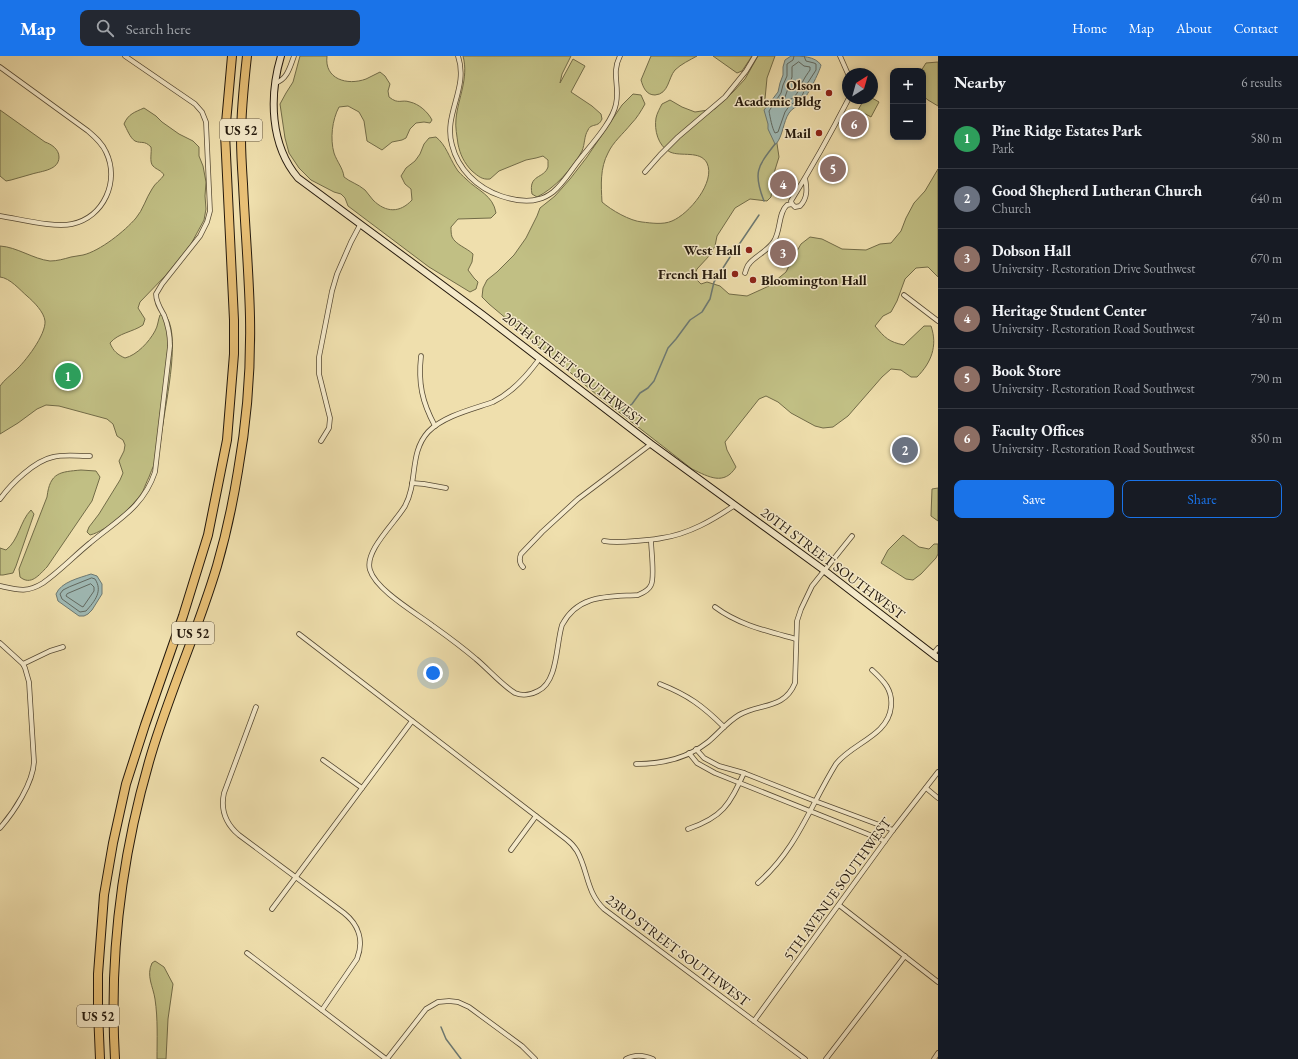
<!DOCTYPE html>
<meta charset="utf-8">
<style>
body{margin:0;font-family:"EB Garamond",serif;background:#242831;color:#f1f3f6}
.controls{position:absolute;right:12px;top:12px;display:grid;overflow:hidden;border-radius:8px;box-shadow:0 2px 6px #0003}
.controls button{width:36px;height:36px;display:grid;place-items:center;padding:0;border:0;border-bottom:1px solid #363941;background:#171b24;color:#f1f3f6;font:20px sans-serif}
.compass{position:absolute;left:842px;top:12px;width:36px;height:36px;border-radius:50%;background:#171b24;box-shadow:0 2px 6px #0003;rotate:37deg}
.you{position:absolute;left:433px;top:617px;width:14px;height:14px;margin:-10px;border:3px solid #fff;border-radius:50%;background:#1a73e8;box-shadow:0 0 0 6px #1a73e833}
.badge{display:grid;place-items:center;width:26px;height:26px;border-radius:50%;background:#1a73e8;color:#fff;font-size:13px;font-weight:700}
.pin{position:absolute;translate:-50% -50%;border:2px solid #fff;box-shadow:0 1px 4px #0006}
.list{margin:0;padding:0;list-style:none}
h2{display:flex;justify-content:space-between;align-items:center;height:52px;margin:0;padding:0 16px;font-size:17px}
h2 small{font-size:13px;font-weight:400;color:#9ea1a6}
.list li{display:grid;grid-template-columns:26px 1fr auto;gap:12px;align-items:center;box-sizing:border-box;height:60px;padding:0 16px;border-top:1px solid #363941}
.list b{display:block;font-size:15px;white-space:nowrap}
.list p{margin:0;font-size:13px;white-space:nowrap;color:#9ea1a6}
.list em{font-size:13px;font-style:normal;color:#9ea1a6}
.actions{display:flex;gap:8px;padding:12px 16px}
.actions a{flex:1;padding:9px 0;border:1px solid #1a73e8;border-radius:8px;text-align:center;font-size:14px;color:#1a73e8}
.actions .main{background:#1a73e8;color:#fff}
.icon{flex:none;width:22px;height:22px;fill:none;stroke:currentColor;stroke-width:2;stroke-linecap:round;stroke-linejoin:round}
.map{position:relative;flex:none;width:938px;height:1003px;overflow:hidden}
header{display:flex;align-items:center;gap:24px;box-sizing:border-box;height:56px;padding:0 20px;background:#1a73e8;color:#fff}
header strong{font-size:19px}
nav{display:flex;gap:22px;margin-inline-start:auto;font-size:14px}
.search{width:280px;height:36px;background:#242831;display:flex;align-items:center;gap:10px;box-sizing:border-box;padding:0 14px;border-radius:8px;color:#9ea1a6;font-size:15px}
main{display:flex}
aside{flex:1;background:#171b24}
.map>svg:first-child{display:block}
.green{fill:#c1bf84;stroke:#726c48}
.water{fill:#9fbab6;stroke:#6d7972}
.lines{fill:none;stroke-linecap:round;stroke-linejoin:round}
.shore{stroke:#616961;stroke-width:1}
.stream{stroke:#6d7972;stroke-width:1.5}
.street-casing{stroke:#564a34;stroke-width:5.5}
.secondary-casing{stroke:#23180c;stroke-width:8}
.highway-casing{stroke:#23180c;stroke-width:10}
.street{stroke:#f5eaca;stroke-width:4}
.secondary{stroke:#f5eaca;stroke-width:6}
.highway{stroke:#e8c076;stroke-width:8}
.poi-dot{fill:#8f2418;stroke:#f5eaca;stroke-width:1.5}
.labels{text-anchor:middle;stroke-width:3;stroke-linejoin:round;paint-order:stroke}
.shield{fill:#f5eaca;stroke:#625745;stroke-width:1}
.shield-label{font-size:13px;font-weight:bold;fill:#23180c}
.poi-label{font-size:14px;font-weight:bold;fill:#23180c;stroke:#f5eaca;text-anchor:end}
.street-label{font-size:14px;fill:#23180c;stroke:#f5eaca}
</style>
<header>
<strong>Map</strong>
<div class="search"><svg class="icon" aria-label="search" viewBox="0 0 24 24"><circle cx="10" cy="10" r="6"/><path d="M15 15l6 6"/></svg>Search here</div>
<nav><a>Home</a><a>Map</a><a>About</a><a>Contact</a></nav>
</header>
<main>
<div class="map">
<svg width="938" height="1003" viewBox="0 0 938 1003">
<rect width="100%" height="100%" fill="#efdfad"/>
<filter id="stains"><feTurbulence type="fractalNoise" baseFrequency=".005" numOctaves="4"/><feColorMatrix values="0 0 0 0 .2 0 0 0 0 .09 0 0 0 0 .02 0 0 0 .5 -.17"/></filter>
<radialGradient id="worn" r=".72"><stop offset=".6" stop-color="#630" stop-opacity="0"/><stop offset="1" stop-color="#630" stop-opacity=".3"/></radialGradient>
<g class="green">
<path d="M300,0H327C324,23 347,30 366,23C371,21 375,18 380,16L385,20L390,28L388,35L389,41C399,49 401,43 410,46C419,48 428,56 432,64L430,67L424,66L416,67L410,73L406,82L402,84L392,86L382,94L367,85L364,65L359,56L348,50L339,51C332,64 330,83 334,97C337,106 343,112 344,121C350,126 358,128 365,134C368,137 370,141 373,144C386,157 400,157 412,144L411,133L405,128L401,120L406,112L415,105L420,98L424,88L429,82L436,81C446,89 449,101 456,112C458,116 463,120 466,123C478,135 493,139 496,157L491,162L458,163L451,171C451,174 451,178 452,181C456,189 467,192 473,198L472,206L468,214L474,222L478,226L476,233L470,236L429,211L348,150L345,142L341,138L334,136L311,124L299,112L289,97L285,82L280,48L286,37L293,26Z"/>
<path d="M463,0H571L562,18L560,27L573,3L585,10L571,36L592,50L601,58L602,63C601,65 600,67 598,68C594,70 590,69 588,74C584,80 585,88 582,95C573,112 554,133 537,141L532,138C528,118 544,123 548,111C548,108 548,106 548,104L543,100L536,102L526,104L499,115L490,123C482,124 478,120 472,115C464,107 460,98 458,88C457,80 455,71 456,63C458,42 469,22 463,0Z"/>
<path d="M651,0H697C690,4 681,8 675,14C668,22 669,38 655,39C646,39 643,31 641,24Z"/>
<polygon points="713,0 752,0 742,15 737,17"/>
<path d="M758,0H775L767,22L765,43L776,81L779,101L774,117L771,141L767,145L750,143L735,152L717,180L715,190L710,199L697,213L694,221L701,228L707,226L720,230L729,238L747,240L769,230L786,216L794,200L801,188L810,181L822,183L842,193L866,194L880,188L891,187L901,175L906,162L914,147L925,135L938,113V221L928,211L916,212L905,223L897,245L891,256L883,260L875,270C885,282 889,286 904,289L924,270H931C938,290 931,307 917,321H911L901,314L891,313L882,321L848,360L833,371L823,372L815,370L791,357L778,346L766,340L759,343L725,386L727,394L736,411C724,430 709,421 692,413L597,339L489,248L482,241L483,232L487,224L497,216L514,199L526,182L537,160L540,152L555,140L570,123L587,101L622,49L633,38L641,39L645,48C641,55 637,62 631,68C623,78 613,86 608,97C600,112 601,129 602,146C611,154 630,165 642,166C651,167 663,169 672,165C689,158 716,126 707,107C700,94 681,101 670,96C658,90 654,74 656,62C657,57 660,52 662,48L670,44L682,51L695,56L715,53L733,36L745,23Z"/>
<polygon points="938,6 938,50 928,44 923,40 923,15 921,15 926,7"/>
<polygon points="865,42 872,42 879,46 871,61 858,54"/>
<path d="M144,52L156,60L162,66L179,78L193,85L199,91V100L203,110L206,126L205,140L206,153L204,164L191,188L166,219L140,246L138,252L145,263L143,269C133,276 118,277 110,287C113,295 118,299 125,302C137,299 149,286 155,275C158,270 158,264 160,259L164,258C182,273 166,345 163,368C161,377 161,386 159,395C157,404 152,412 149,421C147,425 145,430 143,435C134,450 107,475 90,479L87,476L89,471L99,458L120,424L123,417L119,405L124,395L125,389L123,384L117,380L113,368L107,363L59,350L46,349L37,353L18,367L0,378V330C4,324 10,320 15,315C25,306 46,279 45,265C44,256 34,246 27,240C20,234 10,222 0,221V190C17,191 33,203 50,205C57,205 64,203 71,201C75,200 79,200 83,199C100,195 125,175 136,162C143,154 146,142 152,133C155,127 161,124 164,119C161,114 157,114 153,110C149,106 152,96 151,91C144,84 142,88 135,85C130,82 127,73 124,68C128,58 135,56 144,52Z"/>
<path d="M0,54L45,86C51,88 59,93 59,101C59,114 42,115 32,118C25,120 18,122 11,124L6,125L0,120Z"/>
<path d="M81,414L96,415L100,421L92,445L47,511C39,519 31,530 20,521L19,513L47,441C50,416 60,416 81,414Z"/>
<polygon points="938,432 938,465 931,460 932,433"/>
<path d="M31,454L34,458L16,510L13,517L3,519H0V492L6,494C19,484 20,465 31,454Z"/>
<polygon points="903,479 919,491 929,493 934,488 938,488 938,498 936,502 921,518 913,524 906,523 881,507 888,494"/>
<path d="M155,905L164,911L173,928L168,963L166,1003H157C157,983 158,963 155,943C153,930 146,920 152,907Z"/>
</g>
<g class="water">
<path d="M791,0C801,0 815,0 821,9C820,15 806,43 801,47C797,51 792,52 789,57C783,66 783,80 776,88H775L768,73V68L764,54L778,36L780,27L783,19V11L785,4Z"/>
<path d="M91,518L97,520L102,528V538L92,554L88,558L84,560H79L58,545L56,538C61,526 79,522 91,518Z"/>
</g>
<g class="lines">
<g class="shore">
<path d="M794,0L793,4L787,8V20L783,29L781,37L769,55C770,61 772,72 775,77L778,76L785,56L790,49L799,44L802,40L807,28L816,14V8L814,7L806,5L804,0"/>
<path d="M799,6L804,10L810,11V14C808,17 805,21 803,25C797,36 798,41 785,46L784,44L792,21V11Z"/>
<path d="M92,522L95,523C103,535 95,545 86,555L80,556L62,543L60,538L63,534L69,531Z"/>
<polygon points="91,528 94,531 94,535 83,551 81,550 66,540 67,538"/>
</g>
<g class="stream">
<path d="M764,145C753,117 757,111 775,88"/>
<polyline points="736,193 759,159"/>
<polyline points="622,355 632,348 640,337 648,332 654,325 668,292 676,283 690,264 702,256 710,243 714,226 730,201"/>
<polyline points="441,971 446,983 461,1003"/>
</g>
<g class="street-casing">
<g id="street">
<path d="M458,0C469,32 443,58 452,89C458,113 477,132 501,140C513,144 526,147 539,143C544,142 549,139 553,136C564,127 571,114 580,103C591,89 613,65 616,48C620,30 611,17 620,0"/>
<polyline points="840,0 848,18"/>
<path d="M0,11L88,75C95,81 102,87 106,96C120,125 104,161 72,168C54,172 20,163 0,160"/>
<path d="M275,27C287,24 290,11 294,0"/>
<polyline points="645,116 660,99 678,81 725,41 746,15 755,0"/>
<path d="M805,122C807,132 808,142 800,150L795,151L792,148L791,145C812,111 831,77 849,42"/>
<path d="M745,217C746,214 747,210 749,208C755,200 768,195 774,185C781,174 778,157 787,149L792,148"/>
<polyline points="904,239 938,265"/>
<path d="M421,300C418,327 422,346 435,370"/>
<path d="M540,302C527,320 513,336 493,346C473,353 443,360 428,376C409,397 418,426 405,450C395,467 364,495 370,514C376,534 416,557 433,570C447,580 462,591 476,603C487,612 503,630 515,637C522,640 531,639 538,635C558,626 556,588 562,569C578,538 608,541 638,539C643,537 649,534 651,529C655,522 651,493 651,484"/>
<polyline points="321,385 329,372 330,362 319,318 319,301 332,235 337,218 351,186 360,169"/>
<polyline points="412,427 424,428 446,432"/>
<path d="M0,443C11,428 34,405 53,401C64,398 78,400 90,400"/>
<path d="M604,485C614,487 625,486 635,485C644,484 653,484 662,482C689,478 713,464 735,449"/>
<path d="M523,511C519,507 519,503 521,498L542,476L578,443L651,388"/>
<path d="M0,530C18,534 27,537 43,527C60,515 74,500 90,487C117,464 143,452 155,416L170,290C170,279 168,269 164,259C160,252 156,246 156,238L162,228L200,180L207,166L210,155L206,66L202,56L195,48L125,0"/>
<path d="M715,551C739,569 767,575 796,583"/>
<path d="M299,578L566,783C570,786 574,790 577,795C588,814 586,836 604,853L805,1003"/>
<path d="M0,587L23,608L25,612L29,626L34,706C33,727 14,756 0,772"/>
<polyline points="933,598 938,592"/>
<polyline points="23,608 50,595 63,591"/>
<path d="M660,628C688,639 703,650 724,671"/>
<path d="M256,651L224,737C220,755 226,768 239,779L344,857C359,869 364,885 357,903L322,954"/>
<polyline points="696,693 704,702 719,710 744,717 815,745 893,774"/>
<polyline points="689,697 697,707 715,717 885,785"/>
<polyline points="323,704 362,732"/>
<path d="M636,708C661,708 688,702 708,686C719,677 727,666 739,659C759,647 784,654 795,627L797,565L801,553L812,530L852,480"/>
<polyline points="926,732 938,742"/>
<path d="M688,773C723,761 729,749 744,717"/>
<polyline points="511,794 536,760"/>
<path d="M758,827C797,793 810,750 836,708C852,687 888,680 891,651C893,634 884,625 872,614"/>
<polyline points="839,849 938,926"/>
<polyline points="272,853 412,665"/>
<polyline points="247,897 386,1003"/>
<polyline points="754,965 893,774 938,716"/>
<polyline points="387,1003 426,953 438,946 449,945 458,946 469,951 522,990 535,1003"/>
<path d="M626,1003C635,998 644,999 653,1003"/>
<polyline points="826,1003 905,900"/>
<polyline points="934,1003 938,997"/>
</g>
</g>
<g class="secondary-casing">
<path id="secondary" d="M281,0C269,40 270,89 298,122L483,259L651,388L825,515L938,602"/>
</g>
<g class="highway-casing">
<g id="highway">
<polyline points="100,1003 98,955 98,918 104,839 113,787 126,728 145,669 183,560 208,479 227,384 234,298 234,264 225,78 232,0"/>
<path d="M115,1003C109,901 122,797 151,699C170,635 198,574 217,510C226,479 233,446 238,415C247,365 251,312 250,261C249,217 245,172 243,128C242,113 241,97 241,82C241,54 244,27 247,0"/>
</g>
</g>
<use href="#street" class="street"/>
<use href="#secondary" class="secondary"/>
<use href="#highway" class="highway"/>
</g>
<g class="poi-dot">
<circle cx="829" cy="37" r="4"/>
<circle cx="819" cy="77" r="4"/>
<circle cx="749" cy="194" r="4"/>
<circle cx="735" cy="218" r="4"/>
<circle cx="753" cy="224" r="4"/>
</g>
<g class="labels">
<g class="shield">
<rect x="220" y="63" width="42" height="22" rx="3"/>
<rect x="172" y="566" width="42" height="22" rx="3"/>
<rect x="77" y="949" width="42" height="22" rx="3"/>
</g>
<g class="shield-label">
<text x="241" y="79">US 52</text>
<text x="193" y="582">US 52</text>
<text x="98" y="965">US 52</text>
</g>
<g class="poi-label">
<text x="821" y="34">Olson<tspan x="821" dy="16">Academic Bldg</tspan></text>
<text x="811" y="82">Mail</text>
<text x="741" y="199">West Hall</text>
<text x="727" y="223">French Hall</text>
<text x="761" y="229" text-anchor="start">Bloomington Hall</text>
</g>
<g class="street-label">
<text transform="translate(574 313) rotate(38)" y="5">20TH STREET SOUTHWEST</text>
<text transform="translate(833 507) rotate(37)" y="5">20TH STREET SOUTHWEST</text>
<text transform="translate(837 833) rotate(-54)" y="5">5TH AVENUE SOUTHWEST</text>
<text transform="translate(678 894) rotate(37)" y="5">23RD STREET SOUTHWEST</text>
</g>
</g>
<rect width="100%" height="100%" filter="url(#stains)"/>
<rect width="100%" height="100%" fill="url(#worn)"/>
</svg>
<div class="controls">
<button>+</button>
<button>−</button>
</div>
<svg class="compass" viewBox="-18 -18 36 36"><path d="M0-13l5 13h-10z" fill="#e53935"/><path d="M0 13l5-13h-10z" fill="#9ea1a6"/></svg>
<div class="you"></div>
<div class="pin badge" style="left:68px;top:320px;background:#2e9e5b">1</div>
<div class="pin badge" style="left:905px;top:394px;background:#6b7280">2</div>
<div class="pin badge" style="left:783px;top:197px;background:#8d6e63">3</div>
<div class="pin badge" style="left:783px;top:128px;background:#8d6e63">4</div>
<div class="pin badge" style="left:833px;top:113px;background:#8d6e63">5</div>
<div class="pin badge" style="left:854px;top:68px;background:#8d6e63">6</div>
</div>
<aside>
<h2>Nearby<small>6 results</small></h2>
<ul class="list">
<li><span class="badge" style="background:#2e9e5b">1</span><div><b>Pine Ridge Estates Park</b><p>Park</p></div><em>580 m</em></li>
<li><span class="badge" style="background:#6b7280">2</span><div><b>Good Shepherd Lutheran Church</b><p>Church</p></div><em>640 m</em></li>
<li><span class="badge" style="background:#8d6e63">3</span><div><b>Dobson Hall</b><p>University · Restoration Drive Southwest</p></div><em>670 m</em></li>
<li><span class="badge" style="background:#8d6e63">4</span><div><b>Heritage Student Center</b><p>University · Restoration Road Southwest</p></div><em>740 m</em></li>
<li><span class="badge" style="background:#8d6e63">5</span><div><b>Book Store</b><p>University · Restoration Road Southwest</p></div><em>790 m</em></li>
<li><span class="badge" style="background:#8d6e63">6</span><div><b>Faculty Offices</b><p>University · Restoration Road Southwest</p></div><em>850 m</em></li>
</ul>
<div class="actions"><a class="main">Save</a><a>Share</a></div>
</aside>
</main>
